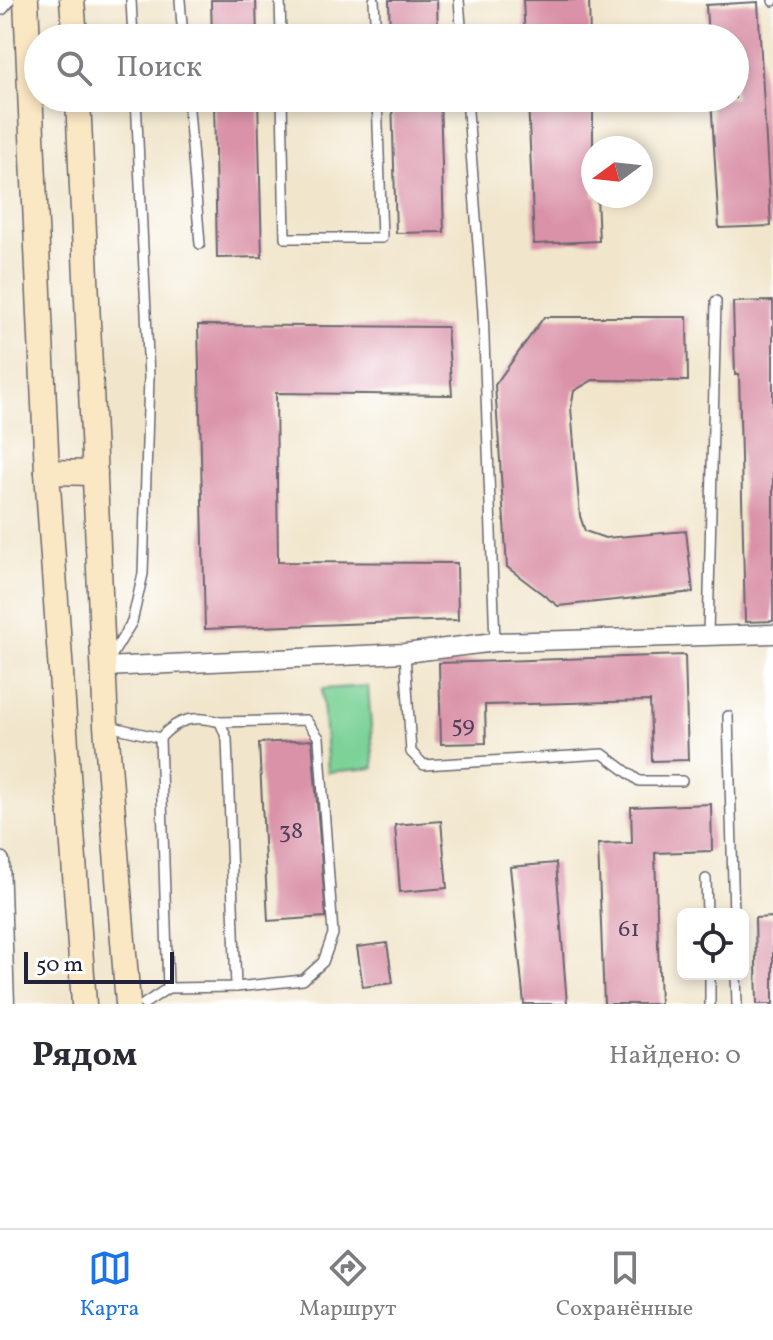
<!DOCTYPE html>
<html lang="ru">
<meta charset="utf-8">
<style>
body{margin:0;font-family:Vollkorn,serif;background:#f7f7f7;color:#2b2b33}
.controls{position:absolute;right:24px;bottom:24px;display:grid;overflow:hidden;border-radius:12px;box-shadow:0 4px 12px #0003}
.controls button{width:72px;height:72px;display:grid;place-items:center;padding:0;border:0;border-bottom:2px solid #e1e1e2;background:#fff;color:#2b2b33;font:40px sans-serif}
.compass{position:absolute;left:581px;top:136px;width:72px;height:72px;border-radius:50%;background:#fff;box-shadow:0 4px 12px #0003;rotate:255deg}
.scale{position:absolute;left:24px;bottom:20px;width:150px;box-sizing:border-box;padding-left:8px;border:4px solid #22223b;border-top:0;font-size:22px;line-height:28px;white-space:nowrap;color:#22223b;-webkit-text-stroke:6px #fff;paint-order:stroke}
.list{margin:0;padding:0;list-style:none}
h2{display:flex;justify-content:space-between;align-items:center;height:104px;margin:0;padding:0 32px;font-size:34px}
h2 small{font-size:26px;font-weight:400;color:#7c7c81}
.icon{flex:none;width:44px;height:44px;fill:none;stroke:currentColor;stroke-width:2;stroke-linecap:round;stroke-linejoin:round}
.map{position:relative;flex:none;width:773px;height:1004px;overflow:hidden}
.search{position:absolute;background:#fff;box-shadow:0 4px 12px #0003;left:24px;right:24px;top:24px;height:88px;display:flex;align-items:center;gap:20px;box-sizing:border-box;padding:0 28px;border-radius:44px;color:#7c7c81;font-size:30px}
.sheet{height:224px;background:#fff}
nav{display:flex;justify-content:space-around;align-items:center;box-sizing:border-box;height:112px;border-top:2px solid #e1e1e2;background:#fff;font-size:22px;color:#7c7c81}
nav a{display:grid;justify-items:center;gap:4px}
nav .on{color:#1a73e8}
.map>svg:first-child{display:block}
.green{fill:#7bd297;stroke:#4e7a69;stroke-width:2}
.building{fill:#da92a8}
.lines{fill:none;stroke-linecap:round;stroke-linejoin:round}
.lane-casing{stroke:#6a676e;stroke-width:12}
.street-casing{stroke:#6a676e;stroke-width:21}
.secondary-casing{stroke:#6a676e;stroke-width:27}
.lane{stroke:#fff;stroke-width:9}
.street{stroke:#fff;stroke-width:18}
.secondary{stroke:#fae7c3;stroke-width:24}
.labels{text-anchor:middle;stroke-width:6;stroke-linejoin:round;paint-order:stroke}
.number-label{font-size:24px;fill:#503e56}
</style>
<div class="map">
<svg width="773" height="1004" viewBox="0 0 773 1004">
<rect width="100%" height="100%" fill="#fff"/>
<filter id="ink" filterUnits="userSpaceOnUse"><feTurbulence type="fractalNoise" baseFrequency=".0125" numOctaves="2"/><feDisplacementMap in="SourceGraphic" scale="16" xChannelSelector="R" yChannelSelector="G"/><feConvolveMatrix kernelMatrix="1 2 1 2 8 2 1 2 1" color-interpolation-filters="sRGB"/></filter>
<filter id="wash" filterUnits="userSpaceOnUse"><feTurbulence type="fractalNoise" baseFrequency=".006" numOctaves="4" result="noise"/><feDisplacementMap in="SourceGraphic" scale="32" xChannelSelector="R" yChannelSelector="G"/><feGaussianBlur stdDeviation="1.8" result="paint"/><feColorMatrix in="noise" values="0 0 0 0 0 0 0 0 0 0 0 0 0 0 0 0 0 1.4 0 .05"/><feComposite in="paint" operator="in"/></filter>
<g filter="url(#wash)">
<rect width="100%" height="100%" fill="#f1e6cc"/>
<polygon class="green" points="368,686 374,768 328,772 322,689"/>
<g id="blocks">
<g class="building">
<polygon points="211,0 256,0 257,38 212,38"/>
<polygon points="389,0 437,0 438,38 390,38"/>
<polygon points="523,0 589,0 590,38 525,38"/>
<polygon points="758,2 771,226 719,228 711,98 735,98 735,38 708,38 706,5"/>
<polygon points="214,98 258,98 262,257 217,258"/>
<polygon points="392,98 440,98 444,232 396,233"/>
<polygon points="528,98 593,98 593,196 597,196 599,241 534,244"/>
<polygon points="773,301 773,621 745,622 739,374 735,375 733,302"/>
<polygon points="544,317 687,317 688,381 593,380 574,391 571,408 580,516 585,531 605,538 686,531 693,592 558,606 507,567 495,385"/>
<polygon points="198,325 447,327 452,395 276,393 278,562 457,563 458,620 205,629"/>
<polygon points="685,655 688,760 652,761 650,701 485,705 486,743 441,744 439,663"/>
<polygon points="312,740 326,917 268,921 259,743"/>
<polygon points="711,804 712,851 655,853 660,1004 604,1004 598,844 632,843 631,807"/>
<polygon points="441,821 447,888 400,892 395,825"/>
<polygon points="556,863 567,1004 524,1004 510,867"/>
<polygon points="773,917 773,1004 757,1004 755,918"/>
<polygon points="387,943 393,983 363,987 357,947"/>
</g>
</g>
</g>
<g filter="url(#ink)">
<use href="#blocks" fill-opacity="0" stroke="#6a676e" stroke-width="2"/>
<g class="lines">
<g class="lane-casing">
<g id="lane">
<polyline points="131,0 133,38"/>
<polyline points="180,0 183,38"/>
<polyline points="280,0 281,38"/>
<polyline points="374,0 376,38"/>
<polyline points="459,0 462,38"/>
<polyline points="773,0 773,1"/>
<polyline points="188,98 200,244"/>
<polyline points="282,98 285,238 382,238 377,98"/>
<polyline points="467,98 483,311 495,642"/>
<polyline points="708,635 716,301"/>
<polyline points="405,653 411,752 424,765 603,754 639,781 682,781"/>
<polyline points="109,660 132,622 143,574 149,377 136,98"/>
<polyline points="728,716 734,914"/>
<polyline points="109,726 160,738"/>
<polyline points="706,879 707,914"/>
<polyline points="710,974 710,1004"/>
<polyline points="736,974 737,1004"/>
<path d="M168,988L160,738C178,718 195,715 220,722L227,739L236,987"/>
<polyline points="144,1004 168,988 236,987 303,980 323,962 333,934 319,738 306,720 220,722"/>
</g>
</g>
<g class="street-casing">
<g id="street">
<polyline points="0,6 5,0"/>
<polyline points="105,667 405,653 495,642 773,634"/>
<polyline points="0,861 5,1004"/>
</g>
</g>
<g class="secondary-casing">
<g id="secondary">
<polyline points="26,0 47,472 84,1004"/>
<polyline points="72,0 75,38"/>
<polyline points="78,98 106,726 128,1004"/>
<polyline points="47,472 95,473"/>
</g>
</g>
<use href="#lane" class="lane"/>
<use href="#street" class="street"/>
<use href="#secondary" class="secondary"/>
</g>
</g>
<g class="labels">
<g class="number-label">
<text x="463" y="732">59</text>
<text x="291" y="838">38</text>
<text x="629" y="936">61</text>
</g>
</g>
</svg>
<div class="controls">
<button><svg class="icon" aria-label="locate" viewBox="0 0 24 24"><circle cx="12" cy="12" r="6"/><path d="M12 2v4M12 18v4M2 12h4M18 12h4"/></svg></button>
</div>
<svg class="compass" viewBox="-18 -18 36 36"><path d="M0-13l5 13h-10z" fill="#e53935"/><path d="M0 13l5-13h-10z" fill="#7c7c81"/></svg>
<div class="scale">50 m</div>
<div class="search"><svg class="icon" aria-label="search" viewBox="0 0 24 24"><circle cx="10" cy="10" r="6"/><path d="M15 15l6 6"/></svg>Поиск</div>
</div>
<section class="sheet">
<h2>Рядом<small>Найдено: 0</small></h2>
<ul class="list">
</ul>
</section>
<nav>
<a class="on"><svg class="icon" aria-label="map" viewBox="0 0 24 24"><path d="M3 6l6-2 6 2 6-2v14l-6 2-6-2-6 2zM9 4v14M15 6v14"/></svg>Карта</a>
<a><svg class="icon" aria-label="directions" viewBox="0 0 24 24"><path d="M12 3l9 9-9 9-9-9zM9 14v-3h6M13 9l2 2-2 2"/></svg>Маршрут</a>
<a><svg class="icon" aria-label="saved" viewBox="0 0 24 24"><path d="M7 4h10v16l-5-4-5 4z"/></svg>Сохранённые</a>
</nav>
